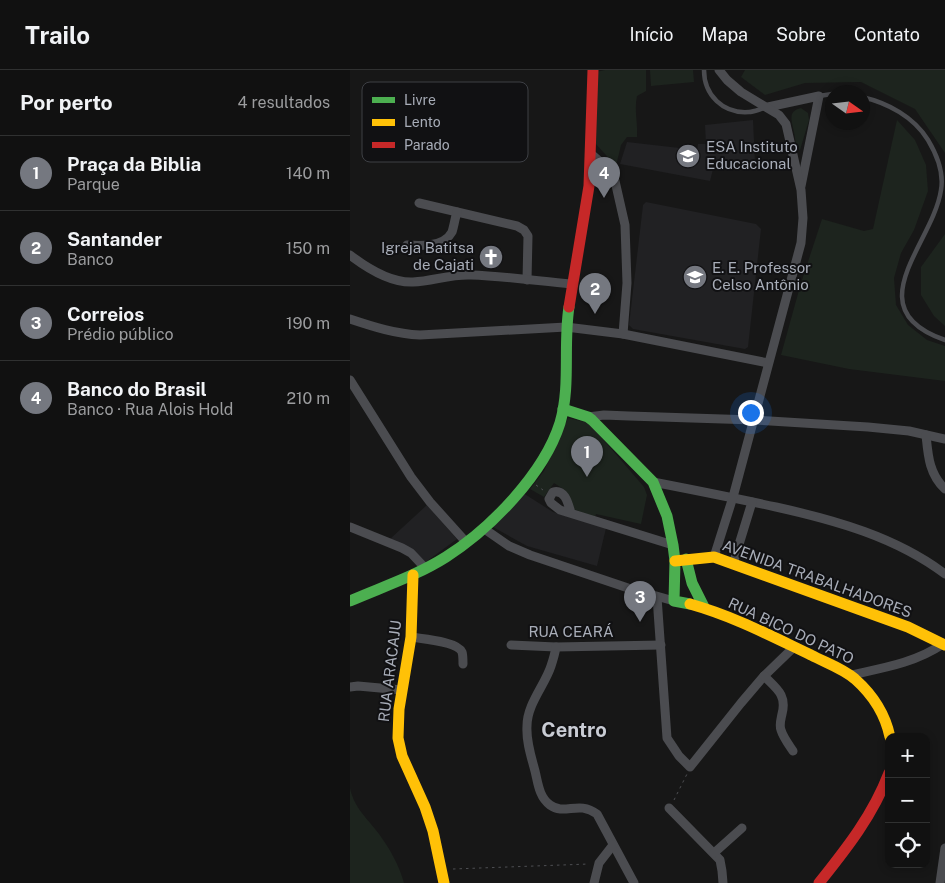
<!DOCTYPE html>
<html lang="pt">
<meta charset="utf-8">
<style>
body{margin:0;font-family:"Public Sans",sans-serif;background:#1e1f1f;color:#f1f3f6}
.controls{position:absolute;right:15px;bottom:15px;display:grid;overflow:hidden;border-radius:10px;box-shadow:0 2px 8px #0003}
.controls button{width:45px;height:45px;display:grid;place-items:center;padding:0;border:0;border-bottom:1px solid #303131;background:#111;color:#f1f3f6;font:25px sans-serif}
.compass{position:absolute;left:475px;top:15px;width:45px;height:45px;border-radius:50%;background:#111;box-shadow:0 2px 8px #0003;rotate:104deg}
.you{position:absolute;left:400px;top:342px;width:18px;height:18px;margin:-12px;border:4px solid #fff;border-radius:50%;background:#1a73e8;box-shadow:0 0 0 8px #1a73e833}
.badge{display:grid;place-items:center;width:32px;height:32px;border-radius:50%;background:#757880;color:#fff;font-size:16px;font-weight:700}
.pin{position:absolute;translate:-50% -41px;filter:drop-shadow(0 1px 2px #0008)}
.pin::after{content:'';position:absolute;top:26px;width:18px;height:15px;background:inherit;clip-path:polygon(0 0,100% 0,50% 100%)}
.list{margin:0;padding:0;list-style:none}
h2{display:flex;justify-content:space-between;align-items:center;height:65px;margin:0;padding:0 20px;font-size:21px}
h2 small{font-size:16px;font-weight:400;color:#9c9d9f}
.list li{display:grid;grid-template-columns:32px 1fr auto;gap:15px;align-items:center;box-sizing:border-box;height:75px;padding:0 20px;border-top:1px solid #303131}
.list b{display:block;font-size:19px;white-space:nowrap}
.list p{margin:0;font-size:16px;white-space:nowrap;color:#9c9d9f}
.list em{font-size:16px;font-style:normal;color:#9c9d9f}
.icon{flex:none;width:28px;height:28px;fill:none;stroke:currentColor;stroke-width:2;stroke-linecap:round;stroke-linejoin:round}
.map{position:relative;flex:none;width:595px;height:813px;overflow:hidden}
header{display:flex;align-items:center;gap:30px;box-sizing:border-box;height:70px;padding:0 25px;background:#111;border-bottom:1px solid #303131}
header strong{font-size:24px}
nav{display:flex;gap:28px;margin-inline-start:auto;font-size:18px}
main{display:flex}
aside{flex:1;background:#111}
.map>svg:first-child{display:block}
.built{fill:#212123}
.green{fill:#1d241e}
.lines{fill:none;stroke-linecap:round;stroke-linejoin:round}
.path{stroke:#4d4e52;stroke-width:1;stroke-dasharray:2.5 4;stroke-linecap:butt}
.lane{stroke:#4b4c50;stroke-width:4.5}
.street{stroke:#4b4c50;stroke-width:9}
.fast{stroke:#4caf50;stroke-width:11}
.slow{stroke:#ffc107;stroke-width:11}
.jam{stroke:#c62828;stroke-width:11}
.labels{text-anchor:middle;stroke-width:4;stroke-linejoin:round;paint-order:stroke}
.poi-label{font-size:15px;fill:#a8adb8;stroke:#111113;text-anchor:start}
.street-label{font-size:15px;fill:#a8adb8;stroke:#111113}
.district-label{font-size:20px;font-weight:bold;fill:#c9ccd4;stroke:#111113}
.key{fill:#111113;stroke:#3e4045;stroke-width:1}
.key-label{font-size:14px;fill:#a8adb8}
</style>
<header>
<strong>Trailo</strong>
<nav><a>Início</a><a>Mapa</a><a>Sobre</a><a>Contato</a></nav>
</header>
<main>
<aside>
<h2>Por perto<small>4 resultados</small></h2>
<ul class="list">
<li><span class="badge">1</span><div><b>Praça da Biblia</b><p>Parque</p></div><em>140 m</em></li>
<li><span class="badge">2</span><div><b>Santander</b><p>Banco</p></div><em>150 m</em></li>
<li><span class="badge">3</span><div><b>Correios</b><p>Prédio público</p></div><em>190 m</em></li>
<li><span class="badge">4</span><div><b>Banco do Brasil</b><p>Banco · Rua Alois Hold</p></div><em>210 m</em></li>
</ul>
</aside>
<div class="map">
<svg width="595" height="813" viewBox="0 0 595 813">
<rect width="100%" height="100%" fill="#171717"/>
<g class="built">
<polygon points="403,50 405,93 363,99 360,111 270,94 277,72 347,80 348,74 356,74 355,55"/>
<polygon points="296,132 406,154 411,159 398,277 395,279 283,259 279,255 293,135"/>
<polygon points="173,423 203,442 256,458 247,496 177,476 143,457"/>
<polygon points="77,435 107,469 73,494 63,479 39,470"/>
</g>
<g class="green">
<path d="M255,0H296V21L287,26C284,40 288,53 287,67H277L271,75L266,96L245,73L246,2Z"/>
<polygon points="300,0 343,0 344,12 301,16"/>
<polygon points="395,0 595,0 595,83 565,39 511,12 455,13 415,25 391,7"/>
<path d="M451,38L458,43L459,50L450,80L446,79C446,73 445,68 444,62C442,51 437,41 451,38Z"/>
<polygon points="547,50 565,70 576,95 578,121 564,160 551,183 544,208 546,235 558,255 577,270 595,276 595,311 499,299 431,285 451,213 472,149 514,161 523,159"/>
<polygon points="595,164 595,256 584,246 571,225 571,197"/>
<polygon points="218,348 239,353 294,417 297,425 291,454 246,444 245,448 223,439 215,420 204,413 194,427 180,419 194,401"/>
<path d="M0,718C4,738 18,749 29,764C40,779 49,795 54,813H0Z"/>
</g>
<g class="lines">
<g class="path">
<polyline points="186,415 193,420"/>
<polyline points="324,730 337,704"/>
<polyline points="103,799 239,794"/>
</g>
<g class="lane">
<path d="M354,0C354,25 373,44 399,42C404,42 410,39 415,38"/>
<polyline points="469,26 482,24"/>
<path d="M512,27C538,33 564,47 578,70C587,85 594,103 591,120C583,174 505,239 595,270"/>
</g>
<g class="street">
<polyline points="418,37 469,26 451,116"/>
<polyline points="241,84 255,96 265,111 275,155 277,213 273,264"/>
<polyline points="69,133 167,156 174,160 178,166 177,210"/>
<path d="M57,175C71,176 94,177 102,162C104,156 105,148 107,142"/>
<path d="M0,185C17,198 41,213 63,212C83,211 101,204 121,205C154,206 188,211 221,214"/>
<path d="M0,249C24,257 46,264 70,265L216,257L273,264L418,293"/>
<polyline points="0,310 61,407 80,432 116,472"/>
<polyline points="238,347 254,345 279,346 404,350 518,357 559,361 595,369"/>
<path d="M576,365C578,385 579,404 595,419"/>
<path d="M303,412C344,420 385,428 426,437C485,450 546,467 595,504"/>
<path d="M221,443C218,433 215,419 203,422L199,429L201,433L210,440L323,475"/>
<polyline points="0,457 52,478 61,483 76,499"/>
<polyline points="133,458 159,476 180,485 278,518 324,531"/>
<polyline points="364,487 383,427 451,173 453,148 451,120 436,54 429,45 391,22 377,10 369,0"/>
<polyline points="383,494 402,432"/>
<polyline points="307,527 317,668 329,686 340,697 391,633 414,606 444,577"/>
<path d="M61,567C72,569 107,571 112,582C113,585 113,591 113,594"/>
<polyline points="161,575 206,577 311,575"/>
<path d="M206,577C205,583 203,590 201,596C195,615 177,634 177,656C176,671 181,686 185,701C188,713 189,727 200,735C215,746 228,730 247,744L284,813"/>
<path d="M501,605C533,598 565,593 593,574"/>
<path d="M414,606C427,619 437,625 432,644C431,649 429,655 431,660C433,667 439,675 443,681"/>
<polyline points="0,617 8,616 52,620"/>
<polyline points="319,738 370,790 372,801 373,813"/>
<polyline points="364,783 392,758"/>
<polyline points="244,813 249,793 263,775"/>
<polyline points="590,813 595,778"/>
</g>
<g class="fast">
<polyline points="213,339 238,347 242,350 303,412 317,446 323,475 325,491 324,531 340,534"/>
<polyline points="336,489 342,513 354,537"/>
<path d="M0,531C32,517 66,506 96,487C140,459 194,404 210,353C221,316 213,275 219,237"/>
</g>
<g class="slow">
<polyline points="325,491 364,487 558,557 595,575"/>
<polyline points="63,505 61,567 49,639 48,668 52,686 75,737 83,761 94,813"/>
<path d="M340,534C383,546 421,566 461,585C476,593 492,598 505,609C523,625 535,643 540,667"/>
</g>
<g class="jam">
<polyline points="219,237 239,116 243,0"/>
<path d="M469,813C497,778 523,745 539,703"/>
</g>
</g>
<defs>
<g id="school-disc" transform="scale(1.25)"><circle r="9.5" fill="#757880" stroke="#111113"/><path d="M0-5L7-2L0 1L-7-2ZM-4 1L0 2.5L4 1V4Q0 6-4 4Z" fill="#fff"/></g>
<g id="church-disc" transform="scale(1.25)"><circle r="9.5" fill="#757880" stroke="#111113"/><path d="M-1.2-6h2.4v3.5h3.3v2.4h-3.3V6h-2.4V-.1h-3.3v-2.4h3.3Z" fill="#fff"/></g>
</defs>
<g fill-rule="evenodd">
<use href="#school-disc" x="338" y="86"/>
<use href="#church-disc" x="141" y="187"/>
<use href="#school-disc" x="345" y="207"/>
</g>
<g class="labels">
<g class="poi-label">
<text x="356" y="82">ESA Instituto<tspan x="356" dy="17">Educacional</tspan></text>
<text x="124" y="183" text-anchor="end">Igreja Batitsa<tspan x="124" dy="17">de Cajati</tspan></text>
<text x="362" y="203">E. E. Professor<tspan x="362" dy="17">Celso Antônio</tspan></text>
</g>
<g class="street-label">
<text transform="translate(467 509) rotate(20)" y="5">AVENIDA TRABALHADORES</text>
<text transform="translate(441 561) rotate(25)" y="5">RUA BICO DO PATO</text>
<text x="221" y="567">RUA CEARÁ</text>
<text transform="translate(40 601) rotate(-83)" y="5">RUA ARACAJU</text>
</g>
<g class="district-label">
<text x="224" y="667">Centro</text>
</g>
</g>
<rect x="12" y="12" width="166" height="80" rx="8" class="key"/>
<rect x="22" y="27" width="23" height="6" fill="#4caf50"/>
<rect x="22" y="49" width="23" height="7" fill="#ffc107"/>
<rect x="22" y="72" width="23" height="6" fill="#c62828"/>
<g class="key-label">
<text x="54" y="35">Livre</text>
<text x="54" y="57">Lento</text>
<text x="54" y="80">Parado</text>
</g>
</svg>
<div class="controls">
<button>+</button>
<button>−</button>
<button><svg class="icon" aria-label="locate" viewBox="0 0 24 24"><circle cx="12" cy="12" r="6"/><path d="M12 2v4M12 18v4M2 12h4M18 12h4"/></svg></button>
</div>
<svg class="compass" viewBox="-18 -18 36 36"><path d="M0-13l5 13h-10z" fill="#e53935"/><path d="M0 13l5-13h-10z" fill="#9c9d9f"/></svg>
<div class="you"></div>
<div class="pin badge" style="left:237px;top:407px">1</div>
<div class="pin badge" style="left:245px;top:244px">2</div>
<div class="pin badge" style="left:290px;top:552px">3</div>
<div class="pin badge" style="left:254px;top:128px">4</div>
</div>
</main>
